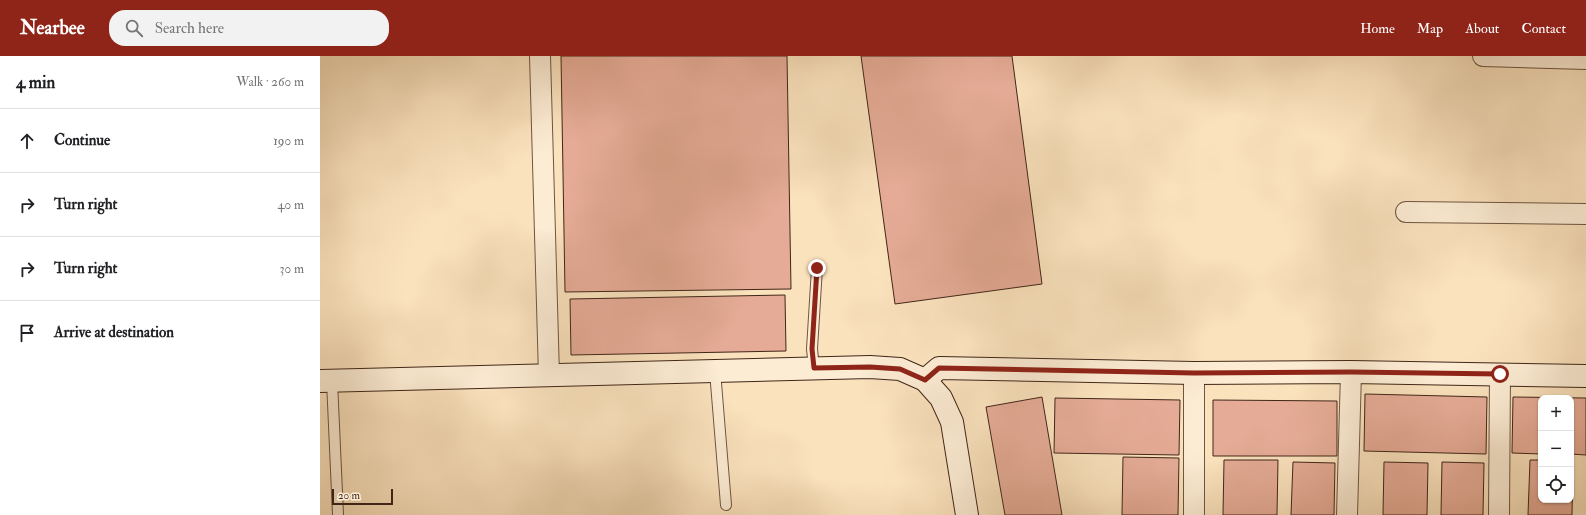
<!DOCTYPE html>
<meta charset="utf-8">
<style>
body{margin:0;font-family:"IM FELL Double Pica",serif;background:#f2f2f2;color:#202124}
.controls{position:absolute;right:12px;bottom:12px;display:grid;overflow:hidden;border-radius:8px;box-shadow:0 1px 3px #0004}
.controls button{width:36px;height:36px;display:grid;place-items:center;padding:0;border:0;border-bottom:1px solid #e0e0e0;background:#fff;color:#202124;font:20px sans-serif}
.scale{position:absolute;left:12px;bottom:10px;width:61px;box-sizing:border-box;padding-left:4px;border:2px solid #412618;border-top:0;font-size:11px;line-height:14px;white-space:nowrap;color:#412618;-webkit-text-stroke:3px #fcecd4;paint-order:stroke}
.stop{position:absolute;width:12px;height:12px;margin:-9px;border:3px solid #8f2418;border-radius:50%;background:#fff}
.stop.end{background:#8f2418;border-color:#fff;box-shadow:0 1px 4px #0008}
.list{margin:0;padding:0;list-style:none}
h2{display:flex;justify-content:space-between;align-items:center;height:52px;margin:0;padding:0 16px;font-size:17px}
h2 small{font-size:13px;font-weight:400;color:#757577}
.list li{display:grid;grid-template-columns:26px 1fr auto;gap:12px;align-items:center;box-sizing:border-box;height:64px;padding:0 16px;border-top:1px solid #e0e0e0}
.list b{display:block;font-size:15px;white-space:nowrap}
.list em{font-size:13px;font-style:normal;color:#757577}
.icon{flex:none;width:22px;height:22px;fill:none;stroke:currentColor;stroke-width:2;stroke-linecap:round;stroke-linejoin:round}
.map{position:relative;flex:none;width:1266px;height:459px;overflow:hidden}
header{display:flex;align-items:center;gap:24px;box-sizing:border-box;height:56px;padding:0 20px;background:#8f2418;color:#fff}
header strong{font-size:19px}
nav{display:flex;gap:22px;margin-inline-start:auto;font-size:14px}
.search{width:280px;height:36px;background:#f2f2f2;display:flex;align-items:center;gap:10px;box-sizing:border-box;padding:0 14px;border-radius:16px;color:#757577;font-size:15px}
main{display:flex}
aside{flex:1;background:#fff}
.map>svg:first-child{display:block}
.building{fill:#e5ab96;stroke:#412618}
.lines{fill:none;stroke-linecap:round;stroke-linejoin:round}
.lane-casing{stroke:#6f5541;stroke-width:12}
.street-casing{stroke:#6f5541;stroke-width:22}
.secondary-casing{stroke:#412618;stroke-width:24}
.lane{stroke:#fcecd4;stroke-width:10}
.street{stroke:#fcecd4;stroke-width:20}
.secondary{stroke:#fcecd4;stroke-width:22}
.route{stroke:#8f2418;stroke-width:5}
</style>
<header>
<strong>Nearbee</strong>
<div class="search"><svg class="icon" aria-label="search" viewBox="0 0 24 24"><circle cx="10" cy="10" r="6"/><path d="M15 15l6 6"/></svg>Search here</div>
<nav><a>Home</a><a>Map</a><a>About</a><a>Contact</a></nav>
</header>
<main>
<aside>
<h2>4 min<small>Walk · 260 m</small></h2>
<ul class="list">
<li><svg class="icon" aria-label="ahead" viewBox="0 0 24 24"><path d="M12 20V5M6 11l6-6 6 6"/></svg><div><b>Continue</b></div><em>190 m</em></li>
<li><svg class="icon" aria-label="right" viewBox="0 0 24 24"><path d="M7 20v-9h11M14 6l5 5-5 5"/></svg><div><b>Turn right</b></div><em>40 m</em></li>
<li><svg class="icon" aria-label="right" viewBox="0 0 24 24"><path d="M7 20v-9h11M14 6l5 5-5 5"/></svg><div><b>Turn right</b></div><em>30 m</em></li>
<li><svg class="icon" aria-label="arrive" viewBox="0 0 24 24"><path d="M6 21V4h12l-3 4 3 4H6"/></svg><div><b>Arrive at destination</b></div></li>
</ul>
</aside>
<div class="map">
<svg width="1266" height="459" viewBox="0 0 1266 459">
<rect width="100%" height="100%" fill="#fae2bd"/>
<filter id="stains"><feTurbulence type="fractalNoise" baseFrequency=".005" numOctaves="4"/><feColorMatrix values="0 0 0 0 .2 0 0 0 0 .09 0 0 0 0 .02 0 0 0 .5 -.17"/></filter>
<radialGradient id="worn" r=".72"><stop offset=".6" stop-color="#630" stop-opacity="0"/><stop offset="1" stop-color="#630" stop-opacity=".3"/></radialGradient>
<g class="building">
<polygon points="241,0 467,0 471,233 245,236"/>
<polygon points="541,0 692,0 722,228 575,248"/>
<polygon points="465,239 466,295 251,299 250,243"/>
<polygon points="1045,338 1167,341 1166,398 1044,395"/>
<polygon points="722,341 742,459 685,459 666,351"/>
<polygon points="1193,341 1266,342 1266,399 1251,398 1251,342 1221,342 1221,398 1192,397"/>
<polygon points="735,342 860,344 859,399 734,397"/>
<polygon points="893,344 1017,345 1017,400 893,400"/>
<polygon points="803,401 859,402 858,459 802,459"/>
<polygon points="904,404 958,404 957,459 903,459"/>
<polygon points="1210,404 1221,404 1221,444 1251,444 1251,405 1253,405 1252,459 1208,459"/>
<polygon points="973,406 1015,407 1014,459 971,459"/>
<polygon points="1064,406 1108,407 1107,459 1063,459"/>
<polygon points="1122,406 1164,407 1163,459 1121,459"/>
</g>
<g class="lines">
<g class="lane-casing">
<g id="lane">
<polyline points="494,312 492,293 497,212"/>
<polyline points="395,315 406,449"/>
<polyline points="12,325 18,459"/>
</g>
</g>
<g class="street-casing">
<g id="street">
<polyline points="220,0 229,320"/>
<polyline points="1163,0 1266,3"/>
<polyline points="1086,156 1266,158"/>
<polyline points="874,459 874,317"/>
<polyline points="1027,459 1031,316"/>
<polyline points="1179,459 1180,318"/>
</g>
</g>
<g class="secondary-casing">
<g id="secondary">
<polyline points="605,324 619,312 874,317 1031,316 1266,320"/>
<polyline points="0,325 550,311 580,313 605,324 621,342 632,366 647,459"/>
</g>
</g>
<use href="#lane" class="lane"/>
<use href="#street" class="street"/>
<use href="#secondary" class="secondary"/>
</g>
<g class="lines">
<polyline class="route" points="497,212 492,293 494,312 550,311 580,313 605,324 619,312 874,317 1031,316 1180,318"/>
</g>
<rect width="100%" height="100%" filter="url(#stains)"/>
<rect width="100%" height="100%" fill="url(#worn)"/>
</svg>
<div class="controls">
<button>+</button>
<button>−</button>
<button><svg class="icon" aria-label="locate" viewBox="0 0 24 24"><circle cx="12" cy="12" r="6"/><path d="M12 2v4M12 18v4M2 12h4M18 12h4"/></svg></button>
</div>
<div class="scale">20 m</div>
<div class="stop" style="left:1180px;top:318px"></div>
<div class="stop end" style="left:497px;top:212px"></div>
</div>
</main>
